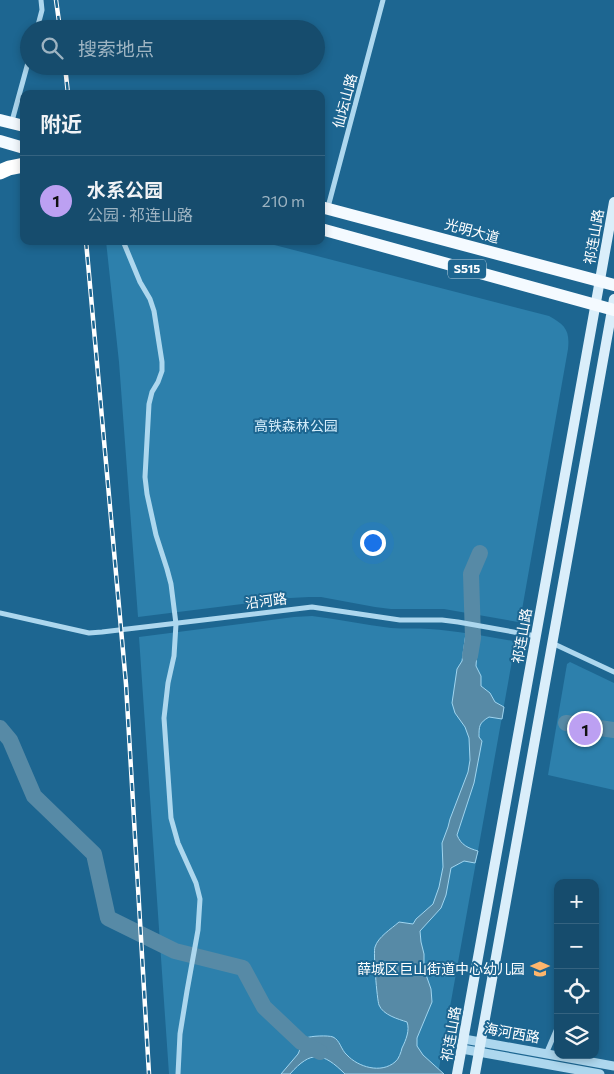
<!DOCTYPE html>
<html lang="zh">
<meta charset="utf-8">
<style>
body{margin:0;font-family:Commissioner,"Noto Sans SC",sans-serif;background:#235675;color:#f1f3f6}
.controls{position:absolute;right:15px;bottom:15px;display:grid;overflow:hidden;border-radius:10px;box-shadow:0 2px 8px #0003}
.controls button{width:45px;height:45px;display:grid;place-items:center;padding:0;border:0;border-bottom:1px solid #356380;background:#164c6d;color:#f1f3f6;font:25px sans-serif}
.you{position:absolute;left:372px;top:542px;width:18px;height:18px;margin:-12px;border:4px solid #fff;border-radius:50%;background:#1a73e8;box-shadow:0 0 0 8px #1a73e833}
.badge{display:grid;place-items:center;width:32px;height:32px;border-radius:50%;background:#bca0f2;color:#111;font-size:16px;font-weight:700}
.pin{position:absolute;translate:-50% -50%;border:2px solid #fff;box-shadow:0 1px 5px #0006}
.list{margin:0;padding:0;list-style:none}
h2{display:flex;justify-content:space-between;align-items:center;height:65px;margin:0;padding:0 20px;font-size:21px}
h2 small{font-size:16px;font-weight:400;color:#9eb4c2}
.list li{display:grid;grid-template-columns:32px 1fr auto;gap:15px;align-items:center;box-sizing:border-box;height:90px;padding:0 20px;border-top:1px solid #356380}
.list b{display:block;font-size:19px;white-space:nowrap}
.list p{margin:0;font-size:16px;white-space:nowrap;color:#9eb4c2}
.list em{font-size:16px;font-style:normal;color:#9eb4c2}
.icon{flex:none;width:28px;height:28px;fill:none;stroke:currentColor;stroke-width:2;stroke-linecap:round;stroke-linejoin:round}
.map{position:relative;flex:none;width:614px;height:1074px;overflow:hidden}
.search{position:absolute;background:#164c6d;box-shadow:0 2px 8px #0003;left:20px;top:20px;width:305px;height:55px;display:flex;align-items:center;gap:12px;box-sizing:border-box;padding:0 18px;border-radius:28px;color:#9eb4c2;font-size:19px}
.panel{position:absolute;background:#164c6d;box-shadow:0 2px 8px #0003;left:20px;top:90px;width:305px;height:155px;border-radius:10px}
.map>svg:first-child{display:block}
.green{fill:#2d80ac}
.water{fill:#578aa6;stroke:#a0d5f0}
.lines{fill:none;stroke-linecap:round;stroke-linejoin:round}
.river{stroke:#578aa6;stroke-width:16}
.minor{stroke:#add7ee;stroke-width:5}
.tertiary{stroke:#add7ee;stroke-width:9}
.secondary{stroke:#daeefa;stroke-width:10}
.primary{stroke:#f4faff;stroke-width:12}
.motorway{stroke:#fff;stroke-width:15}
.rail-casing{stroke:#fff;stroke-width:4.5}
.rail{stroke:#1d6691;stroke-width:2.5;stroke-dasharray:8;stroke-linecap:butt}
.labels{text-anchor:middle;stroke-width:4;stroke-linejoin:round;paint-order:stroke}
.shield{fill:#1d6691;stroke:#bbd1de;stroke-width:1}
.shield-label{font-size:12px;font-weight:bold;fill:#fff}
.street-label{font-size:14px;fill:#fff;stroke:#1d6691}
.park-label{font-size:14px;fill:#d3ecfa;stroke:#1d6691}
.poi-label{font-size:14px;fill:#fff;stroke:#1d6691;text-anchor:end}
</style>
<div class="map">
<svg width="614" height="1074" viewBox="0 0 614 1074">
<rect width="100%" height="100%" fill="#1d6691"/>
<g class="green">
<path d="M106,241H259L549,316C565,325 570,330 568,349L520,621L518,622L444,609H391L375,607L321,597H309L290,598L138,617L119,362Z"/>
<path d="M312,616C338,619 365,625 391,628C404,629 417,628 429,629C458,631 485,636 513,641L515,644L438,1074H169L139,637L294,617Z"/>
<polygon points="570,662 614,683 614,790 548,775 567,664"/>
</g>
<path class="water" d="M466,633L480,635L477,651L476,666L481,676V686L490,693L495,702L504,707L502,719L489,717C479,723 479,726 479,737L482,741L474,783L457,835C461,845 468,848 478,851L475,863L464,861L451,868L446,895L441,908L420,931L421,942L424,954V969L431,989L432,1002L417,1038V1046L423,1055L444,1074H345C323,1052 311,1050 290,1074H281L298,1054C301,1049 300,1041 306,1038C310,1036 328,1035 333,1037C340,1040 341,1050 347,1055C358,1067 381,1074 395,1062C399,1059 401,1052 402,1048C406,1040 410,1030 407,1022C398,1019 383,1015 379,1005C377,1000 373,951 375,947C378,937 391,929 399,922L413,924L416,919L433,904L439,887L443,867L442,843L448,827L450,819L468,772L470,760L469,738L465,727L455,713L452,703L457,669L462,661Z"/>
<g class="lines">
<g class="river">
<polyline points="470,656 473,638 471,574 480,553"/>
<polyline points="566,723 614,730"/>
<polyline points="0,728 10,740 34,796 94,854 108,918 175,951 243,968 264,1007 301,1042 320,1052"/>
</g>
<g class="minor">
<polyline points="37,29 42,10 41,0"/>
<polyline points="12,121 29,59"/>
<polyline points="328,207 383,0"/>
<polyline points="123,241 140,282 150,299 154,311 162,362 162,371 158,382 152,392 149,404 145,477 147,494 156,535 167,569 171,584 176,624 174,656 168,683 164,718 171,818 178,843 196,883 200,899 198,930 187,991 180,1034 178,1074"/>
<polyline points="0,613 89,633 102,632 312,607 400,620 442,620 458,622 536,636"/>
<polyline points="552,643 614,672"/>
<polyline points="546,1054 558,1026"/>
</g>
<g class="tertiary">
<polyline points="464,1039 614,1066"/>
<polyline points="462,1049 600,1074"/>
</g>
<g class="secondary">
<polyline points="457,1074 614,202"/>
<polyline points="475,1074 614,299"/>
</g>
<g class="primary">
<polyline points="0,120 24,126"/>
<polyline points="0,141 24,148"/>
<polyline points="321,207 614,285"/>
<polyline points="321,229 614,310"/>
</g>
<polyline class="motorway" points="0,172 9,168 24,165"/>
<g class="rail-casing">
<g id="rail">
<polyline points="56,0 60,29"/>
<polyline points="65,66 68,94"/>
<polyline points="86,241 126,684 149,1074"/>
</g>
</g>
<use href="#rail" class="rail"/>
</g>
<defs>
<g id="school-bare" transform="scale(1.5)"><path d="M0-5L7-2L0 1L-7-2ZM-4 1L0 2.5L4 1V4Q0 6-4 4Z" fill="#fdb66c" stroke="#1d6691" stroke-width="2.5" paint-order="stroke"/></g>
</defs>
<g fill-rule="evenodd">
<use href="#school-bare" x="540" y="969"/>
</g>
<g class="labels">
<rect class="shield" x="448" y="259.5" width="38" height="19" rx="4"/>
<g class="shield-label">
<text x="467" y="273">S515</text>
</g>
<g class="street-label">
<text transform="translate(345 101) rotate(-75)" y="5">仙坛山路</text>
<text transform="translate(472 231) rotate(15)" y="5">光明大道</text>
<text transform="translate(594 237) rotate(-80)" y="5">祁连山路</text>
<text transform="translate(266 601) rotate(-7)" y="5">沿河路</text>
<text transform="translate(522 636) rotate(-80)" y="5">祁连山路</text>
<text transform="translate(512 1033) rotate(10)" y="5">海河西路</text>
<text transform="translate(451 1034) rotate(-80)" y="5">祁连山路</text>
</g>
<g class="park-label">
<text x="296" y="431">高铁森林公园</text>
</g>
<g class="poi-label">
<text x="525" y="974">薛城区巨山街道中心幼儿园</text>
</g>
</g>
</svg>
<div class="controls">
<button>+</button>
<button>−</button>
<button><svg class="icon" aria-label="locate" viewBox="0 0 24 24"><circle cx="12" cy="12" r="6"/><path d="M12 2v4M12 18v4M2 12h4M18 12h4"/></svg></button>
<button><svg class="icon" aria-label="layers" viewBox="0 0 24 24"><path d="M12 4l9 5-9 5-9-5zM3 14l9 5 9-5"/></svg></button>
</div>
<div class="you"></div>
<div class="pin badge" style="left:585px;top:729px">1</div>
<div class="search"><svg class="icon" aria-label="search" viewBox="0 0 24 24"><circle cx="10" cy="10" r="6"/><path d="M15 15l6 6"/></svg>搜索地点</div>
<section class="panel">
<h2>附近<small></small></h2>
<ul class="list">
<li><span class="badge">1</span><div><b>水系公园</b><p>公园 · 祁连山路</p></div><em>210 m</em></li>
</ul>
</section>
</div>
